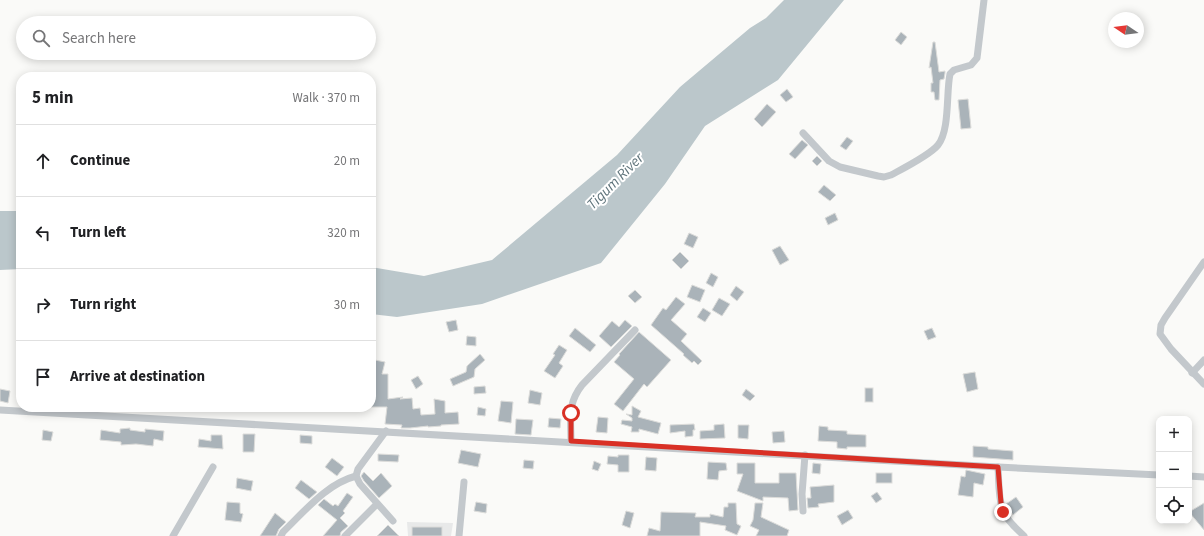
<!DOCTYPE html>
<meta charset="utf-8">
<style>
body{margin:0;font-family:"Source Sans 3",sans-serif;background:#f6f6f6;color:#202124}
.controls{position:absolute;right:12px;bottom:12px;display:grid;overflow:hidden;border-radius:8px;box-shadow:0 2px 10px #0003}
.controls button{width:36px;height:36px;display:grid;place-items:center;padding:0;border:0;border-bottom:1px solid #e0e0e0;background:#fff;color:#202124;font:20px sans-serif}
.compass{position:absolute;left:1108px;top:12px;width:36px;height:36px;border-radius:50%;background:#fff;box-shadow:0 2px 10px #0003;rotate:283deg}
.stop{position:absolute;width:12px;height:12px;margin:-9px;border:3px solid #d93025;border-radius:50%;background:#fff}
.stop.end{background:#d93025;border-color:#fff;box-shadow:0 1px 4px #0008}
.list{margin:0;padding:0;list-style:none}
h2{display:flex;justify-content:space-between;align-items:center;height:52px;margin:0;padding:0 16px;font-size:17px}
h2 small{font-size:13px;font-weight:400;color:#757577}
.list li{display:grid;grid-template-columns:26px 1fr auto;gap:12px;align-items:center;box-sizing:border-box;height:72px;padding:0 16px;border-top:1px solid #e0e0e0}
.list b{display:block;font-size:15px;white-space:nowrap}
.list em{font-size:13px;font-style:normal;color:#757577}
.icon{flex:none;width:22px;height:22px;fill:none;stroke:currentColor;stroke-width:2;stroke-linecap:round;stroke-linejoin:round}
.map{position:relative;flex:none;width:1204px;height:536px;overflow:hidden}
.search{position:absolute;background:#fff;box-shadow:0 2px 10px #0003;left:16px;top:16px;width:360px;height:44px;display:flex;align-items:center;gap:10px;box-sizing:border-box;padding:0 14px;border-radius:22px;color:#757577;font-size:15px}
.panel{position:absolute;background:#fff;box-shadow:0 2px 10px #0003;left:16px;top:72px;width:360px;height:340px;border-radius:16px}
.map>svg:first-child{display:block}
.built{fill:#e8e9e9}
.water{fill:#bbc7cb}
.building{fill:#aab3b9;stroke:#dcdcda}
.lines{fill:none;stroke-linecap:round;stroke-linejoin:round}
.minor{stroke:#c3c8cc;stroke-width:7}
.route{stroke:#d93025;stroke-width:5}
.labels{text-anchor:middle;stroke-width:4;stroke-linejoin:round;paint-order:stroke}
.water-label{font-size:15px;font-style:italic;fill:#60757c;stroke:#fff}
</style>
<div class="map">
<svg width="1204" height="536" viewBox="0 0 1204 536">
<rect width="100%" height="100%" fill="#fafaf8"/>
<polygon class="built" points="407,522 453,523 451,536 408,536"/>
<g class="water">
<polygon points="784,0 844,0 778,80 705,126 665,184 601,263 482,304 397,317 371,314 371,267 424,276 492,260 617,155 680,87 750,28 766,18"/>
<polygon points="0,211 21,211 21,269 0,270"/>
</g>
<g class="building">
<polygon points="901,32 907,37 901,45 895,40"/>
<polygon points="933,42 935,42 939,72 945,71 945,73 944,79 940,80 939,100 935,100 934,92 931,92 931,83 933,83 931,67 929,68"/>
<polygon points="787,89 793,97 786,102 780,95"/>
<polygon points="968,99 971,128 961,129 958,100"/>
<polygon points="767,104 776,112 762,127 754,119"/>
<polygon points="847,137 853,141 846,150 840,146"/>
<polygon points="802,140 808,145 795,159 789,154"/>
<polygon points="817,156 822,161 817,166 812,161"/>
<polygon points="824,185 836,195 830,201 818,192"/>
<polygon points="835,213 838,220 828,225 825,218"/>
<polygon points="689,233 698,237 693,248 684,244"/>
<polygon points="780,246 789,260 780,265 772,250"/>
<polygon points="680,252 689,261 681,269 672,260"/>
<polygon points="711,273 718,277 713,287 706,283"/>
<polygon points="692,285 705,290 700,302 687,297"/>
<polygon points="736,286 744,292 737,301 730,295"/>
<polygon points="635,290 642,297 635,303 628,296"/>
<polygon points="676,297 685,304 671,320 687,334 681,341 702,361 698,365 694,361 692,363 683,355 684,354 651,325 663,308 666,310"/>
<polygon points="719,298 730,304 722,316 712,310"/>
<polygon points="703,308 711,313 705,322 697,317"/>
<polygon points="456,320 458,330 449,332 446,322"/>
<polygon points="625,320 632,326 611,347 599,336 612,321 619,327"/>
<polygon points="575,328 596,345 590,352 569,336"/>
<polygon points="932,328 936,337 928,340 924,331"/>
<polygon points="639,332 671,360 647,387 644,384 623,411 614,404 634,379 614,362 620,355 619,354"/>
<polygon points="467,336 476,337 476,346 466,345"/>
<polygon points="559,345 567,350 559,363 563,366 555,378 544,371 555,355 553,354"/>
<polygon points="480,354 485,360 475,369 474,377 453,386 450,379 466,372 467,366"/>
<polygon points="375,360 385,362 382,374 388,374 388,399 403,397 400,399 412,398 413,409 420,408 421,415 435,414 434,399 445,401 445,413 458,412 459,424 441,425 441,426 428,427 428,426 410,428 401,428 402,425 385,424 387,407 371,407 371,375"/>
<polygon points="975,372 978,389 967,392 963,374"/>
<polygon points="418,376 423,384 416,389 411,380"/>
<polygon points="485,386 486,393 474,394 474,387"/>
<rect x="865" y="388" width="8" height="14"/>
<polygon points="0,389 10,391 8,403 0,401"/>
<polygon points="746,389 755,396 750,401 742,395"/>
<polygon points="530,390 542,393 540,405 528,403"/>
<polygon points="501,401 513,402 511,423 498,421"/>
<polygon points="632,406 641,411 638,417 661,423 658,434 639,429 639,432 631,432 632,427 621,424 622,420 632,421 632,418 626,414 632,415"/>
<polygon points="478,407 486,409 485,416 477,415"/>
<polygon points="598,417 608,418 607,433 596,432"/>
<polygon points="549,418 561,419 560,428 548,427"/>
<polygon points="516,419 533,420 531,435 515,434"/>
<polygon points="694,424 695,430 693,430 693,436 685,437 685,431 670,433 670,425"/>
<polygon points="724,424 725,438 700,439 700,431 714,430 714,425"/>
<polygon points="738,425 749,425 748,439 738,438"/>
<polygon points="819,426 828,427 828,430 847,431 847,434 866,435 866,447 847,447 847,449 837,448 837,442 818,441"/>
<polygon points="130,428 130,430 145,432 145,429 164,431 163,441 154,439 153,446 136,444 121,445 121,442 100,440 101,430 120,433 120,429"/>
<polygon points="43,430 53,432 51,441 42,440"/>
<polygon points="784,431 785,442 773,443 772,432"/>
<polygon points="243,434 255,434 254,452 243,452"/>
<polygon points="211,435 222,435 223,449 198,447 199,439 211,441"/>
<polygon points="300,435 312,436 312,444 300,443"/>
<polygon points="973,446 988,447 988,449 1013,451 1013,460 973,457"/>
<polygon points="461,450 481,454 478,467 458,463"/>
<polygon points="378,454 399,455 398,462 378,461"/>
<polygon points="618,455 629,455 629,472 618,472 618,465 607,464 608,456 618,457"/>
<polygon points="646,457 657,458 656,471 645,470"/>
<polygon points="332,458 344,467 337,476 325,467"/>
<polygon points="524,460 534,461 533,469 523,468"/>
<polygon points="594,461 601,464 598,471 592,469"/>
<polygon points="708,462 726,463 727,470 719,471 718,480 707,479"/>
<polygon points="737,463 755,463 755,483 779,483 779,473 796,473 798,510 789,511 788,498 763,497 763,501 737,491 743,474 737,474"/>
<polygon points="813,463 821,464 820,474 812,473"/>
<polygon points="966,470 985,474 983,485 974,483 973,497 958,495 961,476 965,477"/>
<polygon points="364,472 373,481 381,473 392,486 379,498 364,481 361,476"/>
<rect x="876" y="473" width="16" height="10"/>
<polygon points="237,478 253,481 251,491 236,488"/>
<polygon points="301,480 317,492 309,499 295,488"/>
<polygon points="834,485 834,502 818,504 819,507 808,508 807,498 811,498 810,487"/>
<polygon points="877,492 882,499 876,503 871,496"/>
<polygon points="347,493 353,497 343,511 345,513 340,518 348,526 341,532 340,536 323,536 337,520 318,505 324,499 333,506 335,504 338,506"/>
<polygon points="1016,497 1023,507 1013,515 1006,504"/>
<polygon points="227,502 240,503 240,513 243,514 241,522 225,520"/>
<polygon points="476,502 487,504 486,513 474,511"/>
<polygon points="728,503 736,503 737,524 741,526 737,535 725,530 726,526 700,522 700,536 647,536 649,528 660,531 661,512 696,513 695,517 710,517 710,514 723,517 724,507 728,507"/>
<polygon points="755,503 763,503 761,517 789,530 787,536 756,536 759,530 750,526 753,520"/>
<polygon points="1204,503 1204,530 1189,512"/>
<polygon points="848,510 853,518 842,525 837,516"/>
<polygon points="626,511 634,513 630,528 622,525"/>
<polygon points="275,513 286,522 279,529 276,536 260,536"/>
<polygon points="388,525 399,536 377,536"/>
<rect x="412" y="527" width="30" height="9"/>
</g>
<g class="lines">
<g class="minor">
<path d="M803,133L829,161L840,167L878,176L884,177L891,175C904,168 930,155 938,145C950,130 946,93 950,74L954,70L971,65L977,58L984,0"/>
<polyline points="1204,262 1165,318 1161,325 1160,334 1171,349 1204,384"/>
<polyline points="1192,373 1204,360"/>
<polyline points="0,410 998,467 1159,475"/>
<polyline points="386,431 358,469 356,476 360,484 393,521"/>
<path d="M571,441C571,419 567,404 582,385L635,330"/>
<path d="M998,467C999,481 998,498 1003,511C1007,521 1017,529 1024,536"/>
<polyline points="1189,476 1204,477"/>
<polyline points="803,511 802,494 805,455"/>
<polyline points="173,536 213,467"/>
<path d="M281,536L283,532C305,511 326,484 356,476"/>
<polyline points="345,536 377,504"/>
<polyline points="459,536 464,482"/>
</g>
</g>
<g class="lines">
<polyline class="route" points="571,413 571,441 998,467 1001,503 1003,512"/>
</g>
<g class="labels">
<g class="water-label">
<text transform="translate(615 181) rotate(-45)" y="5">Tigum River</text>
</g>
</g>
</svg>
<div class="controls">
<button>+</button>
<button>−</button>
<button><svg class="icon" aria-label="locate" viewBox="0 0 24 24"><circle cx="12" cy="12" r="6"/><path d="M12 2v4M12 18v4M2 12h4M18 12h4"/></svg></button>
</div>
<svg class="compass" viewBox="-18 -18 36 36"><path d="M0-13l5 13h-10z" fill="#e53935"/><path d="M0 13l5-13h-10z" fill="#757577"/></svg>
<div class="stop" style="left:571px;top:413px"></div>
<div class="stop end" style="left:1003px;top:512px"></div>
<div class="search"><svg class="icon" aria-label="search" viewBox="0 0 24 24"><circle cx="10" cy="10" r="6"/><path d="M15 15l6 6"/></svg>Search here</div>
<section class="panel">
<h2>5 min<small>Walk · 370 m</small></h2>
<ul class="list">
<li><svg class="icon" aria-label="ahead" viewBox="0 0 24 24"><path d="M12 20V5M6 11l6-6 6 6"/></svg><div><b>Continue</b></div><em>20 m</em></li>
<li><svg class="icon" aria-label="left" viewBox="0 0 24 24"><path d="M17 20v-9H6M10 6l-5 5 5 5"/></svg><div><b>Turn left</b></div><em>320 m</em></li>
<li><svg class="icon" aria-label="right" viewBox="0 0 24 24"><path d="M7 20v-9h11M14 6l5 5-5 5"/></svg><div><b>Turn right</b></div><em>30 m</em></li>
<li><svg class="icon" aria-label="arrive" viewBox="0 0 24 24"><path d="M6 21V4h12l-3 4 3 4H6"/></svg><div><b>Arrive at destination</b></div></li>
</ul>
</section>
</div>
